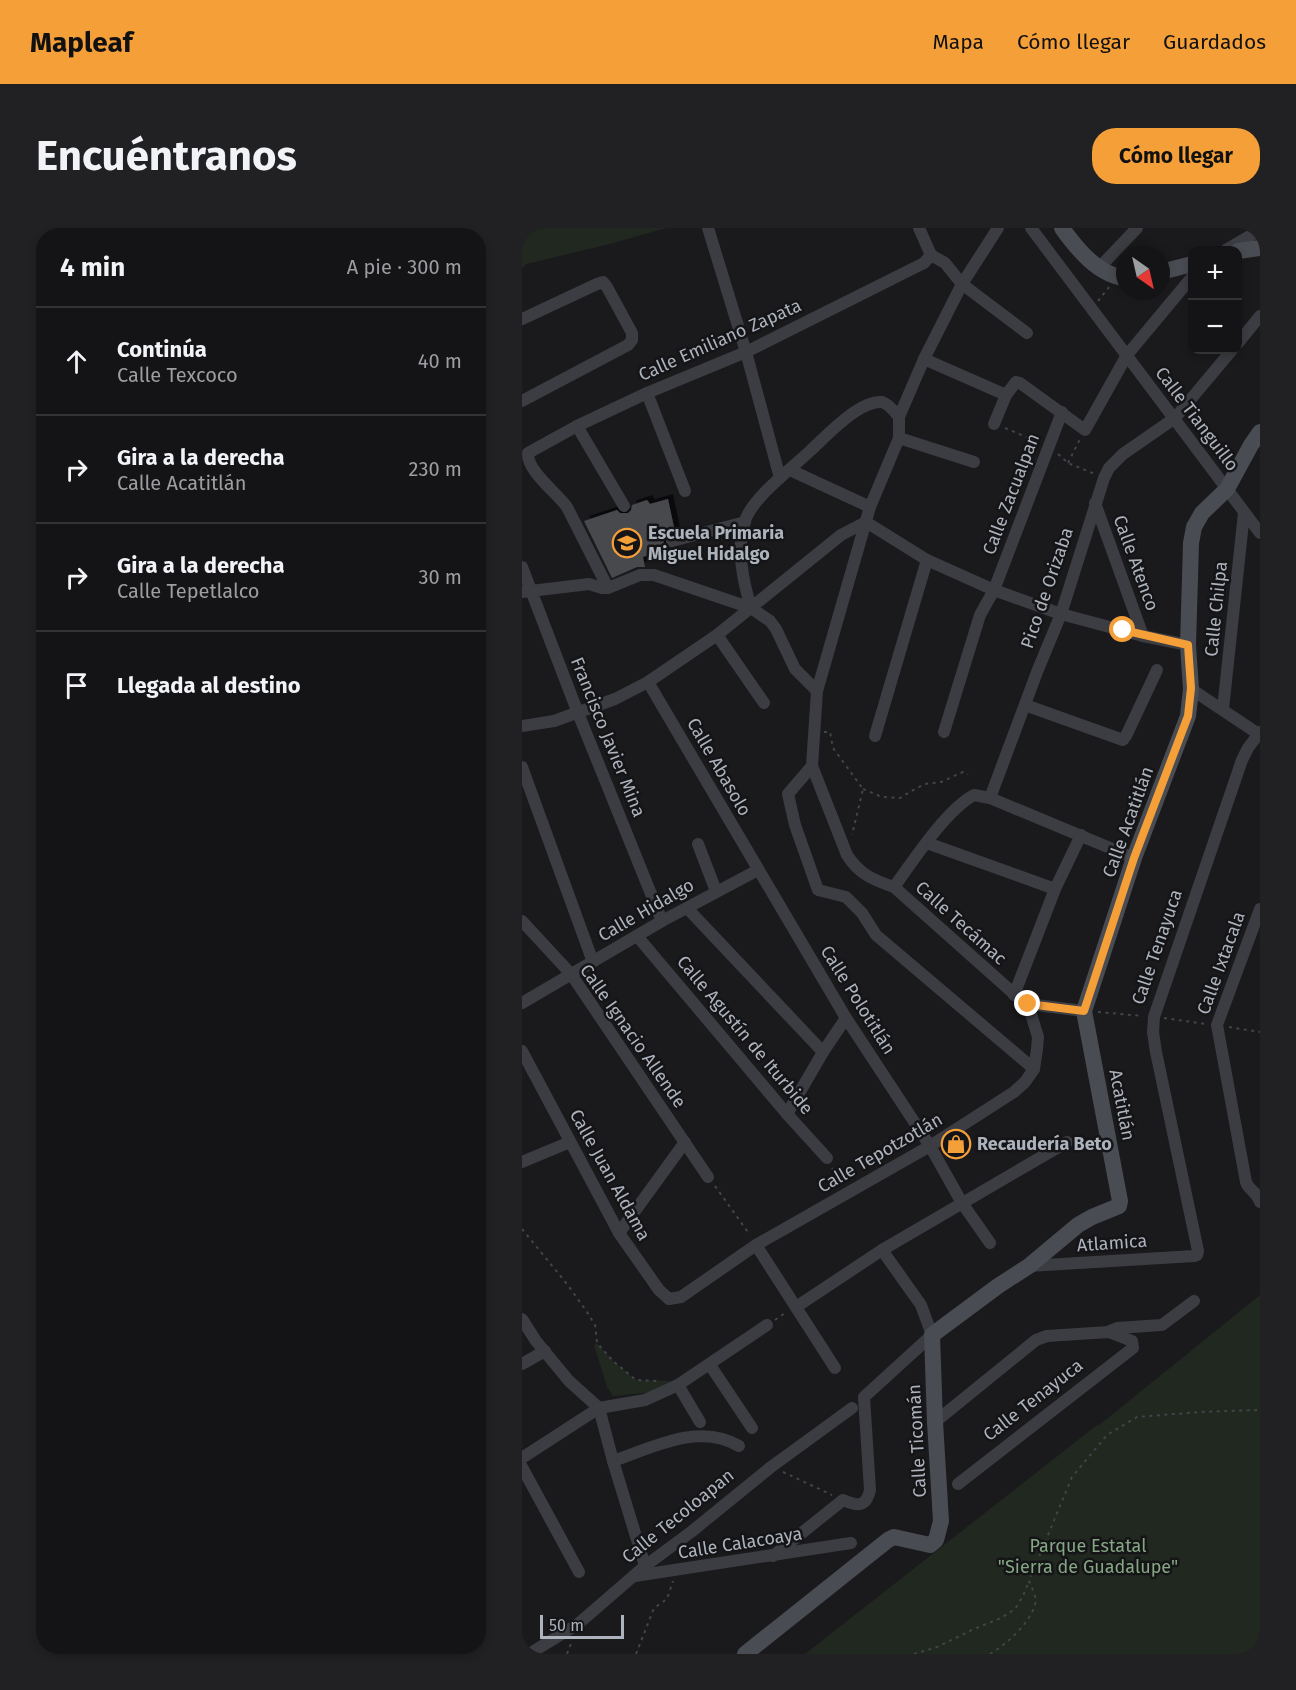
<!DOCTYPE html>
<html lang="es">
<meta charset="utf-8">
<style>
body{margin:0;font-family:"Fira Sans",sans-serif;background:#212123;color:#f1f3f6}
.controls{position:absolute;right:18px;top:18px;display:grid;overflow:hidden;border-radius:12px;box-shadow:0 3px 9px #0003}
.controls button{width:54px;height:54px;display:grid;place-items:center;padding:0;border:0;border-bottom:2px solid #333335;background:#141416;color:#f1f3f6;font:30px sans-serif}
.compass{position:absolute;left:594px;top:18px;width:54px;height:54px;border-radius:50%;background:#141416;box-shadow:0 3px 9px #0003;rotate:146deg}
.scale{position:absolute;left:18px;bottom:15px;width:84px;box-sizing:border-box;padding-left:6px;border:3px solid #adb3bc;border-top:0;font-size:16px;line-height:21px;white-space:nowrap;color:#adb3bc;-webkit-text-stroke:4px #151518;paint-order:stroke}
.stop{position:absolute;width:18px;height:18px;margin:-14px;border:4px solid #f59f39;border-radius:50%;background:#fff}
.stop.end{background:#f59f39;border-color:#fff;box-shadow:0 2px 6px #0008}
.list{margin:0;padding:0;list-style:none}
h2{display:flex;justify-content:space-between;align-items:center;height:78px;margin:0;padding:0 24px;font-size:26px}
h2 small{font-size:20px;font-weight:400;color:#9d9ea1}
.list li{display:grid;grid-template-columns:39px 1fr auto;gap:18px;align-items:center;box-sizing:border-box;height:108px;padding:0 24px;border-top:2px solid #333335}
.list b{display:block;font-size:22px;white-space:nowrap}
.list p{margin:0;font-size:20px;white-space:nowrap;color:#9d9ea1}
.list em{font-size:20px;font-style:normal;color:#9d9ea1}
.icon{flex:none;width:33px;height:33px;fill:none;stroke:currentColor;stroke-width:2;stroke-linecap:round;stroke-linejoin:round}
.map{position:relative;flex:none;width:738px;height:1426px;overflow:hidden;border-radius:24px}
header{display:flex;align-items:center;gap:36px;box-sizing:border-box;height:84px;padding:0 30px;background:#f59f39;color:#111}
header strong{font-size:28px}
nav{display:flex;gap:33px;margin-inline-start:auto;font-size:21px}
.intro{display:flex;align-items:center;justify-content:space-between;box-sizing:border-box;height:144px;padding:0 36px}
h1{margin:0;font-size:42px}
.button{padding:15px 27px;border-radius:24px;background:#f59f39;color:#111;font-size:21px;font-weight:700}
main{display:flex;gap:36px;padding:0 36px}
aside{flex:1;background:#141416;border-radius:24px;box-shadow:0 3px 9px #0003}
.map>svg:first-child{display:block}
.green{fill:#202820}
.building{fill:#47494d;filter:url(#shadow)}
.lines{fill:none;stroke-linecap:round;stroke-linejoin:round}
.path{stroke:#414449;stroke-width:2;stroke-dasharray:3 4.5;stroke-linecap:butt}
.street{stroke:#3b3d42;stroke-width:12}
.secondary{stroke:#494c52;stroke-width:16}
.route{stroke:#f59f39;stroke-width:8}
.labels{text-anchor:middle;stroke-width:5;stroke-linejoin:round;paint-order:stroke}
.street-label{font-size:18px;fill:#adb3bc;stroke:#151518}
.poi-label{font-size:18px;font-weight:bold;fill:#adb3bc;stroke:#151518;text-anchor:start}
.park-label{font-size:18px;fill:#86a784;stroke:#151518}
</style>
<header>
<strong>Mapleaf</strong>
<nav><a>Mapa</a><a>Cómo llegar</a><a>Guardados</a></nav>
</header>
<div class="intro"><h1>Encuéntranos</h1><a class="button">Cómo llegar</a></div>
<main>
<aside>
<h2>4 min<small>A pie · 300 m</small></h2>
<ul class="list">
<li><svg class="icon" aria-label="ahead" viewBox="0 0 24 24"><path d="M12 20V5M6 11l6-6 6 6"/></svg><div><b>Continúa</b><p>Calle Texcoco</p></div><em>40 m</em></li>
<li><svg class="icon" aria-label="right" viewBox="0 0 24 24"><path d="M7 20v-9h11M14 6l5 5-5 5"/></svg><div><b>Gira a la derecha</b><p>Calle Acatitlán</p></div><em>230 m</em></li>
<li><svg class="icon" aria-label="right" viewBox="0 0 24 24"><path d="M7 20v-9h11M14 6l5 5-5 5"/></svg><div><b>Gira a la derecha</b><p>Calle Tepetlalco</p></div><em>30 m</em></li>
<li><svg class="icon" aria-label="arrive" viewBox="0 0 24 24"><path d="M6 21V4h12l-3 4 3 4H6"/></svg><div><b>Llegada al destino</b></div></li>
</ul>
</aside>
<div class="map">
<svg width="738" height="1426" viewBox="0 0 738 1426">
<defs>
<filter id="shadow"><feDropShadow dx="5" dy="-5" stdDeviation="0" flood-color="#0009"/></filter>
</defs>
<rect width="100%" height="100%" fill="#1a1a1d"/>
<g class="green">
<polygon points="0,0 144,0 88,16 4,36 0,41"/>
<polygon points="738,1067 738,1426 283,1426 575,1197 576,1198"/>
<polygon points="75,1115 91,1133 114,1152 153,1153 130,1164 91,1168 85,1159 72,1117"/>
</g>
<polygon class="building" points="146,271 153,304 141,309 143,321 121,329 123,339 115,339 90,350 62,293 95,282 98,285 106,285 109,282 110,277 125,272 128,276"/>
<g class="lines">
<g class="path">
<polyline points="576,73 587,59"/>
<polyline points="483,200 516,214"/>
<polyline points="536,226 546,235 573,246"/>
<polyline points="546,235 558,211"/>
<polyline points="302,504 308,504 311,520 341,561 330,607"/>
<polyline points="341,561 360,569 378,570 393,561 403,556 419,554 441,544 446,546"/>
<polyline points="576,784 621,788"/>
<polyline points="642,790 684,796"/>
<polyline points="707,799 738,804"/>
<polyline points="310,940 319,956"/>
<polyline points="193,958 228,1007"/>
<polyline points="0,1001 45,1056 65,1084 73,1097 75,1115 91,1133 114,1152 137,1153"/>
<polyline points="253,1092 263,1085"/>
<polyline points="261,1244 310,1267"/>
<polyline points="45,1426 50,1413"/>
<polyline points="114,1426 132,1380 145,1371 151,1353"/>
<polyline points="392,1426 415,1419 452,1401 479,1390 493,1381 501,1368 507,1353"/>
<path d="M468,1426C485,1416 507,1396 513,1377C515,1369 510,1360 507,1353L550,1249L585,1207L615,1189L678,1184L738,1182"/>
</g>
<g class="street">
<polyline points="186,0 224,124 258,250"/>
<polyline points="397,0 409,27"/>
<polyline points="476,0 440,56 402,131 377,189 377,210 348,279 295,463 290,538 266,566 273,597 296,662 324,669 340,685 354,707 512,841"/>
<polyline points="509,0 738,305"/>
<polyline points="704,22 738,2"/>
<polyline points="409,27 423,35 440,56 505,105"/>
<polyline points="577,40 615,0"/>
<polyline points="0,91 75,56 81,54 85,59 110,105 110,112 106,117 0,173"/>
<polyline points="716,115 738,88"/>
<polyline points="402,131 484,167"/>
<polyline points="125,165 163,263"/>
<polyline points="472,196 484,167 494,154 498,155 563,202 605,127 670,49"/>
<polyline points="55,198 102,278"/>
<polyline points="377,210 452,234"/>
<polyline points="268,242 348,279"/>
<polyline points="573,275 621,408"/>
<polyline points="344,294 405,332 472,362 539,386 621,408 666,417"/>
<polyline points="150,313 223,294"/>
<polyline points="0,339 56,485 140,693"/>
<path d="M86,360L45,279C34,264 5,243 6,225L55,198L125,165L224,124L402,35L409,27"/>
<polyline points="0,364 67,356 80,360 86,360 118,347 132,347 229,380 248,393 254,401 273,441 295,463"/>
<path d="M229,380C221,353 214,321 223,293C230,270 270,240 288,223C303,209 317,194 334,183C340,179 352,173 360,174C367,176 373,184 377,189"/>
<polyline points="195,407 242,475"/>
<polyline points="126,454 324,790 408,918 440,975 468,1015"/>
<polyline points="669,461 738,507"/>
<polyline points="503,477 601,512 604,508 635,442"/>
<polyline points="701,481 722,285"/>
<polyline points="0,498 32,493 93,471 126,454 195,407 319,307 344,294"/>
<polyline points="422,504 458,387 472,362 540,184"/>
<polyline points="353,508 405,332"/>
<path d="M290,538L325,627C337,646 351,652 372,659L499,772L506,776L562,783"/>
<polyline points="0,539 71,734"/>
<polyline points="468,570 515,444 539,386 582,250 587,240 601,226 653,190 710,122"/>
<polyline points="405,615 533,661"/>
<polyline points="176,616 194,663"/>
<path d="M372,659C391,633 424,582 452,567L468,570L612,630"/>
<polyline points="165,680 301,824"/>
<path d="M738,681L695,797L724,954C727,963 735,963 738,974"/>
<polyline points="0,693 49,746 186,949"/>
<polyline points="115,708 265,886 305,930"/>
<polyline points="492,767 533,661 559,607"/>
<polyline points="0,775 140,693 236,642"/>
<polyline points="0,823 97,1005 137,1062 147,1071 159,1069 234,1017 408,918 492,864 503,854 512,841 515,821 516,809 506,776"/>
<polyline points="265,886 301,824 324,790"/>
<polyline points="0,934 48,914"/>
<polyline points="97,1005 163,914"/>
<polyline points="234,1017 313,1140"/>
<polyline points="507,1038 672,1028 675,1027 676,1023 634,824 631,804 632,789 720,532 726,520 738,504"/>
<polyline points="274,1079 360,1022 545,914"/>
<polyline points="0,1091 14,1113 47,1153 77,1180 91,1233 123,1338"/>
<polyline points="588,1103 595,1100 640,1097 672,1073"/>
<polyline points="0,1136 23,1123"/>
<polyline points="188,1137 230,1200"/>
<polyline points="156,1157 178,1194"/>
<polyline points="413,1194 514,1112 525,1108 587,1104 610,1113 611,1120 436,1256"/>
<polyline points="0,1230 77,1180 123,1172 156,1157 245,1097"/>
<path d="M91,1233C130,1220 177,1194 217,1218"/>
<polyline points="0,1239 57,1344"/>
<path d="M251,1328L321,1272C335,1278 344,1280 348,1262L342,1169L410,1107L399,1077L360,1022"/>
<polyline points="113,1348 329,1315"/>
<polyline points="7,1426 56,1396 123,1338 169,1304 249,1239 330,1180"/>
</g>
<g class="secondary">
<path d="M540,0C555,21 576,47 603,50"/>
<polyline points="716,23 738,20"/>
<polyline points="639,44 670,36"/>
<polyline points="223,1426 366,1312 372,1309 408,1317 414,1312 419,1293 413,1194 410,1107 476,1058 507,1038 556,997 570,989 597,978 598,973 562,783 612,630 666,488 669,461 666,417 669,315 672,299 680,285 705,261 729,217 738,204"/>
</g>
</g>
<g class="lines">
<polyline class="route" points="506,776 562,783 612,630 666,488 669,460 666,417 601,402"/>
</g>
<defs>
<g id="school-ring" transform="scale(1.5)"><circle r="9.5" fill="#151518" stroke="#f59f39" stroke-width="1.5"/><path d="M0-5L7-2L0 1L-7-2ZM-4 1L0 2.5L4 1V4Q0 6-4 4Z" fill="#f59f39"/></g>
<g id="shop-ring" transform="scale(1.5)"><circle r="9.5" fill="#151518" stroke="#f59f39" stroke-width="1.5"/><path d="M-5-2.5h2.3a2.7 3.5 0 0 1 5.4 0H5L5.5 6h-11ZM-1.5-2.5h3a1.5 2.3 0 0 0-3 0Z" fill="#f59f39"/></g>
</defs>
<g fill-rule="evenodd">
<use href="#school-ring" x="105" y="315"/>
<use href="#shop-ring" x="434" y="916"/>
</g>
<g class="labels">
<g class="street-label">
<text transform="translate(198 112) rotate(-24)" y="6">Calle Emiliano Zapata</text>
<text transform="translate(675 191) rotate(53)" y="6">Calle Tianguillo</text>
<text transform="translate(489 266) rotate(-69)" y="6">Calle Zacualpan</text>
<text transform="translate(614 335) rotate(70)" y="6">Calle Atenco</text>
<text transform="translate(525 360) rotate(-71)" y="6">Pico de Orizaba</text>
<text transform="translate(694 381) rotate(-84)" y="6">Calle Chilpa</text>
<text transform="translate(86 509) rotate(68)" y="6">Francisco Javier Mina</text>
<text transform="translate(197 539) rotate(60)" y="6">Calle Abasolo</text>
<text transform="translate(606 594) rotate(-70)" y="6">Calle Acatitlán</text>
<text transform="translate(124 682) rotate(-30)" y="6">Calle Hidalgo</text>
<text transform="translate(439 695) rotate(42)" y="6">Calle Tecámac</text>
<text transform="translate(635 719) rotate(-71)" y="6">Calle Tenayuca</text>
<text transform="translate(699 735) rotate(-70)" y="6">Calle Ixtacala</text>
<text transform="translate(336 772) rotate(58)" y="6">Calle Polotitlán</text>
<text transform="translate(223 807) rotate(50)" y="6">Calle Agustín de Iturbide</text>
<text transform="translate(111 808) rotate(55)" y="6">Calle Ignacio Allende</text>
<text transform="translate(600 877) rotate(79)" y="6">Acatitlán</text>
<text transform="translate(358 925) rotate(-30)" y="6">Calle Tepotzotlán</text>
<text transform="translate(88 947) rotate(61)" y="6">Calle Juan Aldama</text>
<text transform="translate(590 1015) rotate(-4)" y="6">Atlamica</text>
<text transform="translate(511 1172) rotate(-38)" y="6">Calle Tenayuca</text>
<text transform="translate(395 1213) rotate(-93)" y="6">Calle Ticomán</text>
<text transform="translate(156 1288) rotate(-39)" y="6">Calle Tecoloapan</text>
<text transform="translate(218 1315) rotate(-9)" y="6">Calle Calacoaya</text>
</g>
<g class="poi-label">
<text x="126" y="311">Escuela Primaria<tspan x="126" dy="21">Miguel Hidalgo</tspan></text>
<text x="455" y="922">Recaudería Beto</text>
</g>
<g class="park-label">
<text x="566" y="1324">Parque Estatal<tspan x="566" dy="21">"Sierra de Guadalupe"</tspan></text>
</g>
</g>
</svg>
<div class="controls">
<button>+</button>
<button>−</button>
</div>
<svg class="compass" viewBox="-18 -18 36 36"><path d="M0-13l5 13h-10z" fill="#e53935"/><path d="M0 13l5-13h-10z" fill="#9d9ea1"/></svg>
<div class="scale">50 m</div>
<div class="stop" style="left:601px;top:402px"></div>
<div class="stop end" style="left:506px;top:776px"></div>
</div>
</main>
